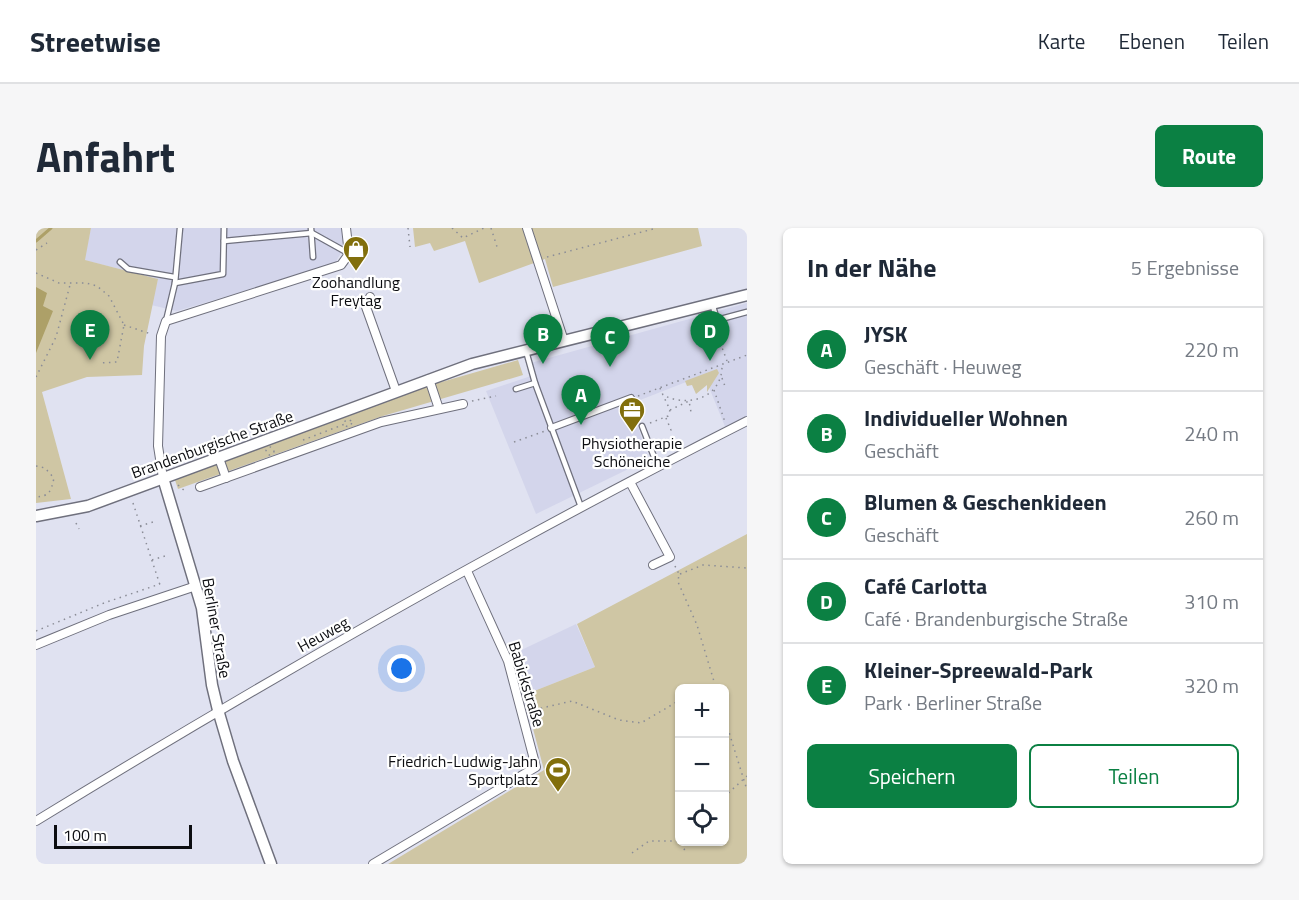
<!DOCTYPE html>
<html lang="de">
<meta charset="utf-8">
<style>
body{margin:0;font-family:"Titillium Web",sans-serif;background:#f6f6f7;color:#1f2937}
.controls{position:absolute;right:18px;bottom:18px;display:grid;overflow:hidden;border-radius:9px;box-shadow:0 2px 4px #0004}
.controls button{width:54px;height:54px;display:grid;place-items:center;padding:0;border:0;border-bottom:2px solid #e0e1e3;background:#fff;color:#1f2937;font:30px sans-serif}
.scale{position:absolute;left:18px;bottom:15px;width:138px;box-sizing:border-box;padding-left:6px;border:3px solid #0c0d11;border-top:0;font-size:16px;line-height:21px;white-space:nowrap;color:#0c0d11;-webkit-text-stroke:4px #fff;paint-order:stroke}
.you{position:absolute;left:366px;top:441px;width:21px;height:21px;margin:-15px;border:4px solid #fff;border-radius:50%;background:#1a73e8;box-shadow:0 0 0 9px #1a73e833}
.badge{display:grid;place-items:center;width:39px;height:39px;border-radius:50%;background:#0b8043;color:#fff;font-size:20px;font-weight:700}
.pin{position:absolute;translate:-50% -50px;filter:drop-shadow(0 2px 3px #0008)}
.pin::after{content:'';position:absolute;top:32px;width:21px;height:18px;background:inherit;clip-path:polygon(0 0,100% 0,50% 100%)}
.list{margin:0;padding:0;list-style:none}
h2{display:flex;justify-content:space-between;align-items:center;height:78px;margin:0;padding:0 24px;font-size:26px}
h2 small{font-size:20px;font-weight:400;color:#747a83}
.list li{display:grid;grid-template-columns:39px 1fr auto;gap:18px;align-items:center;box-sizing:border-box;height:84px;padding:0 24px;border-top:2px solid #e0e1e3}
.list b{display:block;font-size:22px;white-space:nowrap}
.list p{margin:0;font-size:20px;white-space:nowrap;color:#747a83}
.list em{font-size:20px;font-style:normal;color:#747a83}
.actions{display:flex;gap:12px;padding:18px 24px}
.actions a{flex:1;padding:14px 0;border:2px solid #0b8043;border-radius:9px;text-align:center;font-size:21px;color:#0b8043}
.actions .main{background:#0b8043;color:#fff}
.icon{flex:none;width:33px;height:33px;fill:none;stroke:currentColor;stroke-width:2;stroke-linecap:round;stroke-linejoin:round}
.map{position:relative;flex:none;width:711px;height:636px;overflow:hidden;border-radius:9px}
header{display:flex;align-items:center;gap:36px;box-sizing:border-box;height:84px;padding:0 30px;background:#fff;border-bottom:2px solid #e0e1e3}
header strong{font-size:28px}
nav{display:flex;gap:33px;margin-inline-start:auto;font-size:21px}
.intro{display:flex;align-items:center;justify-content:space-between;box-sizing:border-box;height:144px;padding:0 36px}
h1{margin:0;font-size:42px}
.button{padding:15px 27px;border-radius:9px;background:#0b8043;color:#fff;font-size:21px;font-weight:700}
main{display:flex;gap:36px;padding:0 36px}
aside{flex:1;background:#fff;border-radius:9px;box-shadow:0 2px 4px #0004}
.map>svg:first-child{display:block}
.built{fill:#d3d5eb}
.green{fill:#cfc6a4;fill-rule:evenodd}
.water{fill:#ada068}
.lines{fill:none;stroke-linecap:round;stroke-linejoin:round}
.stream{stroke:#ada068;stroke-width:3}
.service-casing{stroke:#6f707d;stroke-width:7}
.pedestrian-casing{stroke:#6f707d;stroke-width:8}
.minor-casing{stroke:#6f707d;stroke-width:10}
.tertiary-casing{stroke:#6f707d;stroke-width:13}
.path{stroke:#8b8d97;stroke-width:1.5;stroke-dasharray:1.5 4.5;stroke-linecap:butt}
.service{stroke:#fff;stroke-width:4.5}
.pedestrian{stroke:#fff;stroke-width:6}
.minor{stroke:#fff;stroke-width:8}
.tertiary{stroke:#fff;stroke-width:10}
.labels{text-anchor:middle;stroke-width:4.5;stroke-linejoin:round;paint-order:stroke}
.poi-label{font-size:16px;fill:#0c0d11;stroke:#fff}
.street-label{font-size:16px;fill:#0c0d11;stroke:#fff}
</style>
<header>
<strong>Streetwise</strong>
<nav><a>Karte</a><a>Ebenen</a><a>Teilen</a></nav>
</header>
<div class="intro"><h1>Anfahrt</h1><a class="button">Route</a></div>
<main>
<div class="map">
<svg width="711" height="636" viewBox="0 0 711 636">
<rect width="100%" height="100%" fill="#e0e2f1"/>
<g class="built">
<polygon points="55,0 307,0 310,16 298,37 141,83 115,77 122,51 48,32"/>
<polygon points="711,75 711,189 690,201 668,147 594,176 613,231 500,286 450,163 495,148 491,136"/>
<polygon points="540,396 559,439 488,467 477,426"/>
</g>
<g class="green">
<polygon points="0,0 55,0 49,32 122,51 108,118 106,147 51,149 6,164 35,271 0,275"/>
<polygon points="377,0 662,0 666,18 517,59 509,31 443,55 429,13 398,23 394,15 379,19"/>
<polygon points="482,132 487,147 347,188 142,261 139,252 364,166"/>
<polygon points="681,141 683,145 671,164 671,157 660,166 656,157 651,158 649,153"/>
<path d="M711,306V636H352L508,542L488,467L559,439L541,396ZM644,460H688V614H644Z"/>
</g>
<polygon class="water" points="0,59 11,65 7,78 17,83 0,125"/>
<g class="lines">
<polyline class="stream" points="0,13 15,0"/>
<g class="service-casing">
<g id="service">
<polyline points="275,0 277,29"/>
<polyline points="188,13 276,5 312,25"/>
<polyline points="84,34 92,41 138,49"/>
<polyline points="139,55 187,46 188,0"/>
<polyline points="676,75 681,92 711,84"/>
<polyline points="130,93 139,55 144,0"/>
<polyline points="490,123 499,155 545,279"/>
<polyline points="480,161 499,155"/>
<polyline points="606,198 622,239"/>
</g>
</g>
<g class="pedestrian-casing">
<polyline id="pedestrian" points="515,200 595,170"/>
</g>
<g class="minor-casing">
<g id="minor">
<polyline points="491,0 528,113"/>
<polyline points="334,69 330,79 360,163"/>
<polyline points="393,151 403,181"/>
<polyline points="183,230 190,250"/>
<polyline points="127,250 122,218 125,108 130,93 305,37 313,26 310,0"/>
<polyline points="594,254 634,329 617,337"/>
<polyline points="164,259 345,194 427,176"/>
<polyline points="0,417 73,387 160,358"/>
<path d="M0,593C232,451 468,316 711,193"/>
<polyline points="337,636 500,539 472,433 431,343"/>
</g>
</g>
<g class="tertiary-casing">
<g id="tertiary">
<polyline points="127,250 166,380 176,457 182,482 197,533 235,636"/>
<polyline points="0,288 52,278 436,136 711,67"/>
</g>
</g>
<g class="path">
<polyline points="372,0 374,19"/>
<polyline points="416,0 427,10 448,0"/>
<polyline points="455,0 462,22"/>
<polyline points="0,22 11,15"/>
<polyline points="511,29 621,0"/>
<polyline points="0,45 23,55 50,55 61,58 73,68 88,97 81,134 64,135"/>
<polyline points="88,97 115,106"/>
<polyline points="678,98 691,133"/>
<polyline points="677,117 683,115"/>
<polyline points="0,149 20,109 34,57"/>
<polyline points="686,150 690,161"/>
<path d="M624,160L627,167C652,180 686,170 686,138"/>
<polyline points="678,162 689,194"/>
<polyline points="602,168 711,127"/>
<polyline points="436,173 460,168"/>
<polyline points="598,178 603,190"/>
<polyline points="634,182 653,173 655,184"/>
<polyline points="630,190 635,202 638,200"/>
<circle cx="312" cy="195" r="3.5"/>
<polyline points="614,195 632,188 634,182 627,167"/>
<polyline points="267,212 309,196"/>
<polyline points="478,214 509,203"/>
<circle cx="234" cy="223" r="4"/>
<path d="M0,238L9,240L18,250C15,263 14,268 0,269"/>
<polyline points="142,257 150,264"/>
<polyline points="97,275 125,360"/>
<polyline points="40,295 43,301"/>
<polyline points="104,298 120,293"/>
<polyline points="116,332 132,327"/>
<polyline points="639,338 643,346 642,354 661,397 680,460"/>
<polyline points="644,346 667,337 711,340"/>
<polyline points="0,403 68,375 124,356"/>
<polyline points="667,460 677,455"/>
<polyline points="493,483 536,473 583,492 605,495 644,472"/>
<polyline points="688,488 711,562"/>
<polyline points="688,569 711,548"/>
<polyline points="596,625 613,613 643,613 650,624"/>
</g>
<use href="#service" class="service"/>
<use href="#pedestrian" class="pedestrian"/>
<use href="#minor" class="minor"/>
<use href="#tertiary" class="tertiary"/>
</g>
<defs>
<g id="shop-pin" transform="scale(1.35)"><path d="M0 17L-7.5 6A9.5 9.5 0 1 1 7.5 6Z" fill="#826f0c" stroke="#fff"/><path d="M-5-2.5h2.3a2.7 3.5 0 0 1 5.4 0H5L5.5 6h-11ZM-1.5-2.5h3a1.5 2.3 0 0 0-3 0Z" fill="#fff"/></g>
<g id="office-pin" transform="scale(1.35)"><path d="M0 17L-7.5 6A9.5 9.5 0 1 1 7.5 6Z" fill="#826f0c" stroke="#fff"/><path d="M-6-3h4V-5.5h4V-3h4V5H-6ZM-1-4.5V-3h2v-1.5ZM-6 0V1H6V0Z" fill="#fff"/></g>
<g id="stadium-pin" transform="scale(1.35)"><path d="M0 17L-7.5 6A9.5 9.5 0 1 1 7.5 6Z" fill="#826f0c" stroke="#fff"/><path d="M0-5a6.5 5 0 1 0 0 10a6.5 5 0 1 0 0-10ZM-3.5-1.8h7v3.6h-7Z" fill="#fff"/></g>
</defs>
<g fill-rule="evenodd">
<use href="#shop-pin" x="320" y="21"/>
<use href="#office-pin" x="596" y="182"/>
<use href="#stadium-pin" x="522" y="542"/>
</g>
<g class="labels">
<g class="poi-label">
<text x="320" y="60">Zoohandlung<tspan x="320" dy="18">Freytag</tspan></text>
<text x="596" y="221">Physiotherapie<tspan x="596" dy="18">Schöneiche</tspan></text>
<text x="502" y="539" text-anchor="end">Friedrich-Ludwig-Jahn<tspan x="502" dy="18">Sportplatz</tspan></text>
</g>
<g class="street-label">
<text transform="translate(176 216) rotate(-20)" y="6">Brandenburgische Straße</text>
<text transform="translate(181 400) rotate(80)" y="6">Berliner Straße</text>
<text transform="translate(287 406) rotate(-29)" y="6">Heuweg</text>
<text transform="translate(491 456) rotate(73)" y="6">Babickstraße</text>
</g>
</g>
</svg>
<div class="controls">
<button>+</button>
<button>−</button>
<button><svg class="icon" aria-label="locate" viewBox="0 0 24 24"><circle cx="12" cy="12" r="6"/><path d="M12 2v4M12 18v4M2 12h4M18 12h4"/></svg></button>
</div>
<div class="scale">100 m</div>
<div class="you"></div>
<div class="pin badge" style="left:545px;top:197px">A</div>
<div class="pin badge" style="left:507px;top:136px">B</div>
<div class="pin badge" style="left:574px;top:139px">C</div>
<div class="pin badge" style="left:674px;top:133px">D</div>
<div class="pin badge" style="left:54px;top:132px">E</div>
</div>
<aside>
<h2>In der Nähe<small>5 Ergebnisse</small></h2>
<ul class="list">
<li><span class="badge">A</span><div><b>JYSK</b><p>Geschäft · Heuweg</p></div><em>220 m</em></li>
<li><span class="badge">B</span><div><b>Individueller Wohnen</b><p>Geschäft</p></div><em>240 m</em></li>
<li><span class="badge">C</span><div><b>Blumen &amp; Geschenkideen</b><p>Geschäft</p></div><em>260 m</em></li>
<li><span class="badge">D</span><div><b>Café Carlotta</b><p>Café · Brandenburgische Straße</p></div><em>310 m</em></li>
<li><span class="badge">E</span><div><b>Kleiner-Spreewald-Park</b><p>Park · Berliner Straße</p></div><em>320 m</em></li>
</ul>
<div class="actions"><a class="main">Speichern</a><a>Teilen</a></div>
</aside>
</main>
